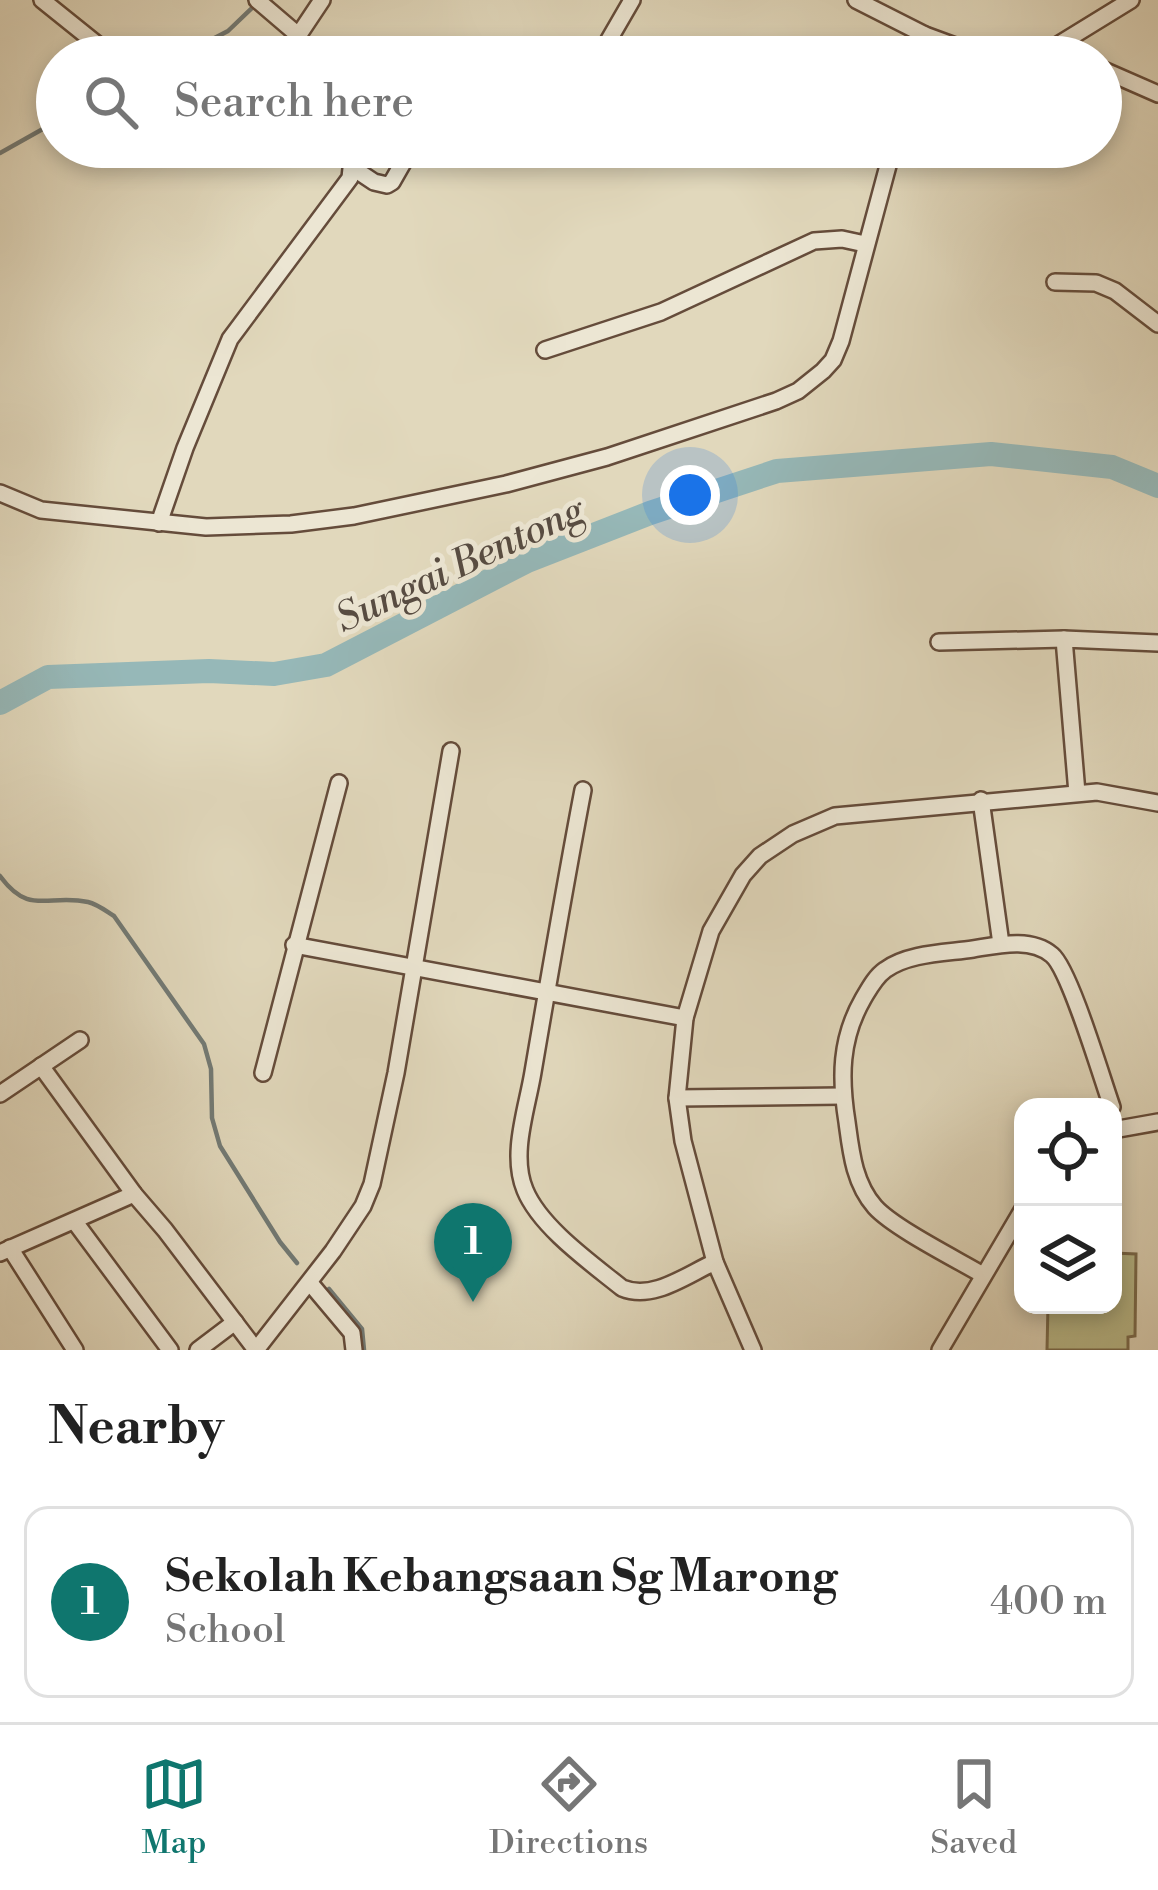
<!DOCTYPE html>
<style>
body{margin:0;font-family:"Libre Bodoni",serif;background:#f6f6f6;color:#222}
.controls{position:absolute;right:36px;bottom:36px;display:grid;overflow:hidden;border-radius:24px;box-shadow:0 6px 18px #0003}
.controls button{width:108px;height:108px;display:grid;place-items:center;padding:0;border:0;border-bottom:3px solid #e0e0e0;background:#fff;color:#222;font:60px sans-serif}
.you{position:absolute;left:690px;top:495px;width:42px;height:42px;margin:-30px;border:9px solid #fff;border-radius:50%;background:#1a73e8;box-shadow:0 0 0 18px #1a73e833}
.badge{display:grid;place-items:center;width:78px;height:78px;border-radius:50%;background:#0f766e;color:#fff;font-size:39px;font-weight:700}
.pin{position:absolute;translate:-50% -99px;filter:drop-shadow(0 3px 6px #0008)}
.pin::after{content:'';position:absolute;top:63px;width:42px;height:36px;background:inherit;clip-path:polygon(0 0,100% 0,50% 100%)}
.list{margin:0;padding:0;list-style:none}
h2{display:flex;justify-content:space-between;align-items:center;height:156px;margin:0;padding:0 48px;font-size:51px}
h2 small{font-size:39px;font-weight:400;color:#767676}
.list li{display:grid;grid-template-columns:78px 1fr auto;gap:36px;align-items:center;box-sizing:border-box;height:192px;margin:0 24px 24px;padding:0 24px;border:3px solid #e0e0e0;border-radius:24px}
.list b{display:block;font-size:45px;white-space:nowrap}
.list p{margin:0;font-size:39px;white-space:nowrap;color:#767676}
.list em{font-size:39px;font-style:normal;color:#767676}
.icon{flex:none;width:66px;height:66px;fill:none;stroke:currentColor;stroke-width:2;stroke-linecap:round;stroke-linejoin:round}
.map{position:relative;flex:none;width:1158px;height:1350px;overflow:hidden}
.search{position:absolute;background:#fff;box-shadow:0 6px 18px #0003;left:36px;right:36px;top:36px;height:132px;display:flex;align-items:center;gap:30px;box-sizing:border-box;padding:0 42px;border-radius:66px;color:#767676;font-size:45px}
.sheet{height:372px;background:#fff}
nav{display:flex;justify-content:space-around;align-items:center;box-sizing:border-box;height:168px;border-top:3px solid #e0e0e0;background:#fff;font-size:33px;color:#767676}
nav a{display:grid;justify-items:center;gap:6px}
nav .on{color:#0f766e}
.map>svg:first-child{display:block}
.grass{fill:#babc8c;stroke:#7b6c4e;stroke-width:3}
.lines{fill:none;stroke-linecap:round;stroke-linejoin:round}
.stream{stroke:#727a75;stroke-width:4.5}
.river{stroke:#96b8b8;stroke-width:24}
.minor-casing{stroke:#654c3b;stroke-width:20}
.minor{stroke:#ece6d3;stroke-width:15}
.labels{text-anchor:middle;stroke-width:10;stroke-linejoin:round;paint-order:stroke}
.water-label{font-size:39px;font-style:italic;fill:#574c42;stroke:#ece6d3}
</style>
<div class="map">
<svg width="1158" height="1350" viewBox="0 0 1158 1350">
<rect width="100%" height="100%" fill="#e1d8bc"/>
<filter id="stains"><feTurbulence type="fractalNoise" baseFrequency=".00167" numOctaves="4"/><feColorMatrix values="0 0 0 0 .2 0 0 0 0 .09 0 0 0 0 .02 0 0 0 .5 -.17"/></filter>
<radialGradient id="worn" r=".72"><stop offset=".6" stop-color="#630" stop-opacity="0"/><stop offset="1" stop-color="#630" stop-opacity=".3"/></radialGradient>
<polygon class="grass" points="1113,1253 1136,1254 1135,1336 1128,1337 1128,1350 1047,1350 1048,1305 1113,1305"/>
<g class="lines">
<g class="stream">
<polyline points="178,57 228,31 255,5"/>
<polyline points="0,153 57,121"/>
<path d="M0,876C30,917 48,893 88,902C97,904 106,911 114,916L204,1044L211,1069L212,1118L220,1146L280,1242L297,1263"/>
<polyline points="329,1289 362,1329 364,1350"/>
</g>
<polyline class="river" points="0,703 48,677 209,671 274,674 326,665 527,561 650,513 777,471 991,454 1112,467 1158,486"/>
<g class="minor-casing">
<g id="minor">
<polyline points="42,0 103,49"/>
<polyline points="257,0 298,35"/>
<polyline points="856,0 925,35 985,57"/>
<polyline points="284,57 322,0"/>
<polyline points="463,57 467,50"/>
<polyline points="599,57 632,0"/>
<polyline points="918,57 925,35"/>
<polyline points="1032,57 1053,48 1131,0"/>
<polyline points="1101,69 1158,94"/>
<polyline points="353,168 374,182 387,185 392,182 412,147"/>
<polyline points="1055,282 1096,283 1115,291 1158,324"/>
<polyline points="545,350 661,312 814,241 842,239 865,244"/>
<polyline points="0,493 41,510 206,527 291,524 354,516 506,484 607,457 776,401 798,391 823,371 833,360 841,341 893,147"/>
<polyline points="159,523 185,448 230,339 350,178 352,159 342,147"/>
<polyline points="939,642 1064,639"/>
<path d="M583,790C565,884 549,978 533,1072C527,1109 510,1154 525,1190C540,1227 591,1263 622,1288C653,1301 686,1275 715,1262"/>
<polyline points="1077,793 1064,639 1158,643"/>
<polyline points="981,800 1001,944"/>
<polyline points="294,945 685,1018"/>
<polyline points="41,1066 134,1194 165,1230 256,1350"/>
<polyline points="263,1073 339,783"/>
<polyline points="0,1094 80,1040"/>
<polyline points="677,1098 842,1096"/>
<polyline points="1113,1130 1158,1122"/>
<polyline points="75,1222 170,1350"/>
<polyline points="10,1248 75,1350"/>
<polyline points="0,1253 134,1194"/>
<path d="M983,1275C956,1259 894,1228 875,1207C854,1183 851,1152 847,1122C840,1078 840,1039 863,999C869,989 875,977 885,970C908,953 946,953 973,949C998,945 1031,937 1052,955C1070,970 1102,1079 1112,1107"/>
<polyline points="310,1283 352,1333 354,1350"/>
<polyline points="198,1350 235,1322"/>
<polyline points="256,1350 333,1251 363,1206 372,1184 396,1073 451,751"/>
<polyline points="753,1350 715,1262 683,1141 677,1098 685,1018 711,931 743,875 760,856 793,834 835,816 1097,792 1158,803"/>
<polyline points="940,1350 1023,1209"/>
</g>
</g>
<use href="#minor" class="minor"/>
</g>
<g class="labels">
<g class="water-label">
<text transform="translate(459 563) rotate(-25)" y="14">Sungai Bentong</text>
</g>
</g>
<rect width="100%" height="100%" filter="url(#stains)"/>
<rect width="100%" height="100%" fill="url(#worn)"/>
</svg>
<div class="controls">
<button><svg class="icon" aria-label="locate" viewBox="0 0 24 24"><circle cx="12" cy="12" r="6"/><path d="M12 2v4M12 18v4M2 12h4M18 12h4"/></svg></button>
<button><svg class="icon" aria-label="layers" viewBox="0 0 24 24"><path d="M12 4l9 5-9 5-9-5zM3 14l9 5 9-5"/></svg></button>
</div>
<div class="you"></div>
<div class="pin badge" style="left:473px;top:1302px">1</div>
<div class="search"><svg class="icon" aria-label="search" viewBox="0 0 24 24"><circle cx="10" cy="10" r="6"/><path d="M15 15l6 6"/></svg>Search here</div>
</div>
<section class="sheet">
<h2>Nearby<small></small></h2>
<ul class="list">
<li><span class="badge">1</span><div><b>Sekolah Kebangsaan Sg Marong</b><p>School</p></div><em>400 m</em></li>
</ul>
</section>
<nav>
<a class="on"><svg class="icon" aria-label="map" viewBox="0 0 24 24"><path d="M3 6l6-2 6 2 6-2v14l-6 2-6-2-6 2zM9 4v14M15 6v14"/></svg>Map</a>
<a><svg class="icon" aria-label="directions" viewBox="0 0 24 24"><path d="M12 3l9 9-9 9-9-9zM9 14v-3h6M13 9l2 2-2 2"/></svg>Directions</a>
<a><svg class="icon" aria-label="saved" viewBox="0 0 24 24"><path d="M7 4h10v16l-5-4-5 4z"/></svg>Saved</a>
</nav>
